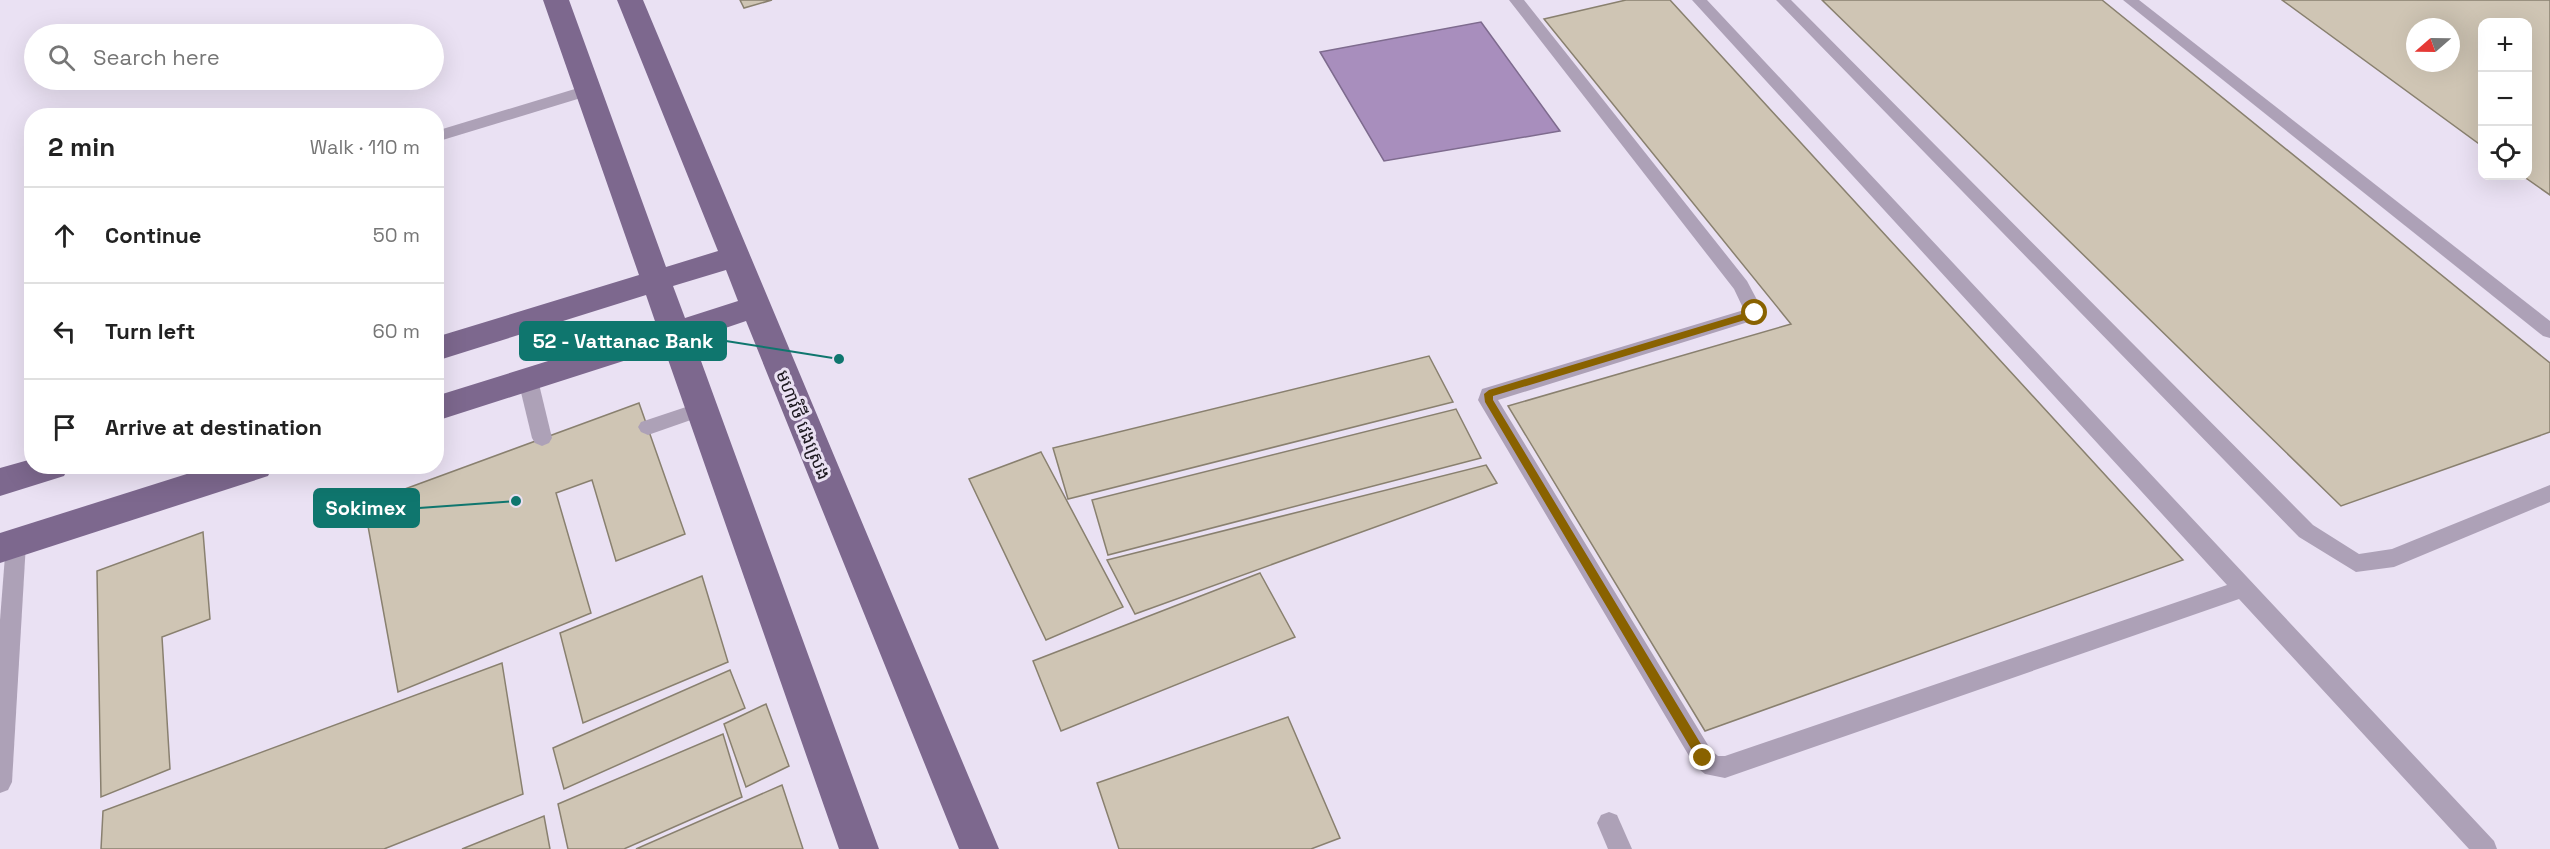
<!DOCTYPE html>
<meta charset="utf-8">
<style>
body{margin:0;font-family:"Space Grotesk","Noto Sans Khmer",sans-serif;background:#f6f6f6;color:#222}
.controls{position:absolute;right:18px;top:18px;display:grid;overflow:hidden;border-radius:12px;box-shadow:0 6px 24px #0002}
.controls button{width:54px;height:54px;display:grid;place-items:center;padding:0;border:0;border-bottom:2px solid #e0e0e0;background:#fff;color:#222;font:30px sans-serif}
.compass{position:absolute;left:2406px;top:18px;width:54px;height:54px;border-radius:50%;background:#fff;box-shadow:0 6px 24px #0002;rotate:250deg}
.stop{position:absolute;width:18px;height:18px;margin:-14px;border:4px solid #896200;border-radius:50%;background:#fff}
.stop.end{background:#896200;border-color:#fff;box-shadow:0 2px 6px #0008}
.list{margin:0;padding:0;list-style:none}
h2{display:flex;justify-content:space-between;align-items:center;height:78px;margin:0;padding:0 24px;font-size:26px}
h2 small{font-size:20px;font-weight:400;color:#767676}
.list li{display:grid;grid-template-columns:39px 1fr auto;gap:18px;align-items:center;box-sizing:border-box;height:96px;padding:0 24px;border-top:2px solid #e0e0e0}
.list b{display:block;font-size:22px;white-space:nowrap}
.list em{font-size:20px;font-style:normal;color:#767676}
.icon{flex:none;width:33px;height:33px;fill:none;stroke:currentColor;stroke-width:2;stroke-linecap:round;stroke-linejoin:round}
.map{position:relative;flex:none;width:2550px;height:849px;overflow:hidden}
.search{position:absolute;background:#fff;box-shadow:0 6px 24px #0002;left:24px;top:24px;width:420px;height:66px;display:flex;align-items:center;gap:15px;box-sizing:border-box;padding:0 21px;border-radius:33px;color:#767676;font-size:22px}
.panel{position:absolute;background:#fff;box-shadow:0 6px 24px #0002;left:24px;top:108px;width:420px;height:366px;border-radius:24px}
.map>svg:first-child{display:block}
.water{fill:#a88ebd;stroke:#7e6b8e;stroke-width:1.5}
.building{fill:#cfc5b4;stroke:#89806f;stroke-width:1.5;fill-rule:evenodd}
.lines{fill:none;stroke-linecap:round;stroke-linejoin:round}
.service{fill:#ada1b7;fill-rule:evenodd}
.primary{fill:#7d688e;fill-rule:evenodd}
.route{fill:#896200}
.labels{text-anchor:middle;stroke-width:6;stroke-linejoin:round;paint-order:stroke}
.street-label{font-size:18px;fill:#1d1920;stroke:#eae1f3}
.leader{fill:none;stroke:#0f766e;stroke-width:2}
.callout-dot{fill:#0f766e;stroke:#eae1f3;stroke-width:2}
.callout{fill:#0f766e;stroke:#0f766e;stroke-width:2}
.callout-label{font-size:20px;text-anchor:middle;font-weight:bold;fill:#fff}
</style>
<div class="map">
<svg width="2550" height="849" viewBox="0 0 2550 849">
<rect width="100%" height="100%" fill="#eae1f3"/>
<polygon class="water" points="1481,22 1560,131 1384,161 1320,52"/>
<g class="building">
<polygon points="740,0 772,0 744,8"/>
<polygon points="1626,0 1670,0 2183,560 1705,731 1508,406 1791,324 1544,19"/>
<polygon points="1822,0 2102,0 2550,363 2550,432 2341,506"/>
<path d="M2282,0H2550V195L2523,176H2528V22H2482V146ZM2415,27H2451V63H2415Z"/>
<polygon points="1429,356 1453,402 1068,499 1053,448"/>
<polygon points="639,403 685,534 616,561 592,480 556,493 591,613 398,692 364,504"/>
<polygon points="1456,409 1481,458 1108,555 1092,500"/>
<polygon points="1041,452 1123,607 1046,640 969,479"/>
<polygon points="1486,465 1497,483 1135,614 1107,560"/>
<polygon points="203,532 210,619 162,637 170,769 101,797 97,571"/>
<polygon points="1260,573 1295,637 1061,731 1033,661"/>
<polygon points="702,576 728,662 583,723 560,633"/>
<polygon points="502,663 523,794 384,849 101,849 103,811"/>
<polygon points="730,670 745,708 564,789 553,748"/>
<polygon points="766,704 789,766 746,787 724,724"/>
<polygon points="1288,717 1340,838 1311,849 1119,849 1097,783"/>
<polygon points="723,734 742,797 624,849 568,849 558,804"/>
<polygon points="782,785 803,849 636,849"/>
<polygon points="544,816 550,849 462,849"/>
</g>
<g class="lines">
<g class="service">
<polygon points="1509,0 1524,0 1747,281 1764,313 1761,318 1498,400 1711,750 1718,756 1725,756 2227,585 1692,0 1707,0 2494,841 2497,849 2469,849 2239,599 1725,778 1705,774 1695,766 1478,400 1482,389 1744,310 1734,289"/>
<polygon points="1776,0 1791,0 2313,525 2359,554 2392,549 2550,485 2550,502 2394,567 2356,572 2299,537"/>
<polygon points="2123,0 2139,0 2550,321 2550,338 2543,336"/>
<polygon points="588,85 594,86 596,90 594,94 436,142 436,131"/>
<polygon points="528,373 535,375 538,380 552,438 549,443 542,446 535,443 532,438 518,380 521,375"/>
<polygon points="701,402 708,404 711,409 708,414 648,435 641,432 638,427 641,422"/>
<polygon points="16,534 23,537 26,543 12,782 8,790 0,793 0,620 6,543 9,537"/>
<polygon points="1609,812 1617,815 1632,849 1608,849 1597,823 1601,815"/>
</g>
<g class="primary">
<path d="M543,0H569L666,267L718,251L617,0H643L999,849H959L746,321L693,339L879,849H839L664,348L436,421V396L657,327L646,295L436,361V337L639,275ZM726,270L738,301L685,318L673,286Z"/>
<polygon points="32,459 32,466 69,466 64,476 0,496 0,468"/>
<polygon points="212,466 273,466 268,476 0,563 0,533"/>
</g>
</g>
<polygon class="route" points="1755,310 1758,311 1758,316 1493,396 1493,400 1707,754 1707,762 1703,763 1699,762 1485,402 1484,394 1489,390"/>
<g class="labels">
<g class="street-label">
<text transform="translate(803 425) rotate(68)" y="6">មហាវិថី វេងស្រេង</text>
</g>
</g>
<path class="leader" d="M839 359L726 341M516 501L419 508"/>
<g class="callout-dot">
<circle cx="839" cy="359" r="6"/>
<circle cx="516" cy="501" r="6"/>
</g>
<g class="callout">
<rect x="520" y="322" width="206" height="38" rx="6"/>
<rect x="314" y="489" width="105" height="38" rx="6"/>
</g>
<g class="callout-label">
<text x="623" y="348">52 - Vattanac Bank</text>
<text x="366" y="515">Sokimex</text>
</g>
</svg>
<div class="controls">
<button>+</button>
<button>−</button>
<button><svg class="icon" aria-label="locate" viewBox="0 0 24 24"><circle cx="12" cy="12" r="6"/><path d="M12 2v4M12 18v4M2 12h4M18 12h4"/></svg></button>
</div>
<svg class="compass" viewBox="-18 -18 36 36"><path d="M0-13l5 13h-10z" fill="#e53935"/><path d="M0 13l5-13h-10z" fill="#767676"/></svg>
<div class="stop" style="left:1755px;top:313px"></div>
<div class="stop end" style="left:1703px;top:758px"></div>
<div class="search"><svg class="icon" aria-label="search" viewBox="0 0 24 24"><circle cx="10" cy="10" r="6"/><path d="M15 15l6 6"/></svg>Search here</div>
<section class="panel">
<h2>2 min<small>Walk · 110 m</small></h2>
<ul class="list">
<li><svg class="icon" aria-label="ahead" viewBox="0 0 24 24"><path d="M12 20V5M6 11l6-6 6 6"/></svg><div><b>Continue</b></div><em>50 m</em></li>
<li><svg class="icon" aria-label="left" viewBox="0 0 24 24"><path d="M17 20v-9H6M10 6l-5 5 5 5"/></svg><div><b>Turn left</b></div><em>60 m</em></li>
<li><svg class="icon" aria-label="arrive" viewBox="0 0 24 24"><path d="M6 21V4h12l-3 4 3 4H6"/></svg><div><b>Arrive at destination</b></div></li>
</ul>
</section>
</div>
